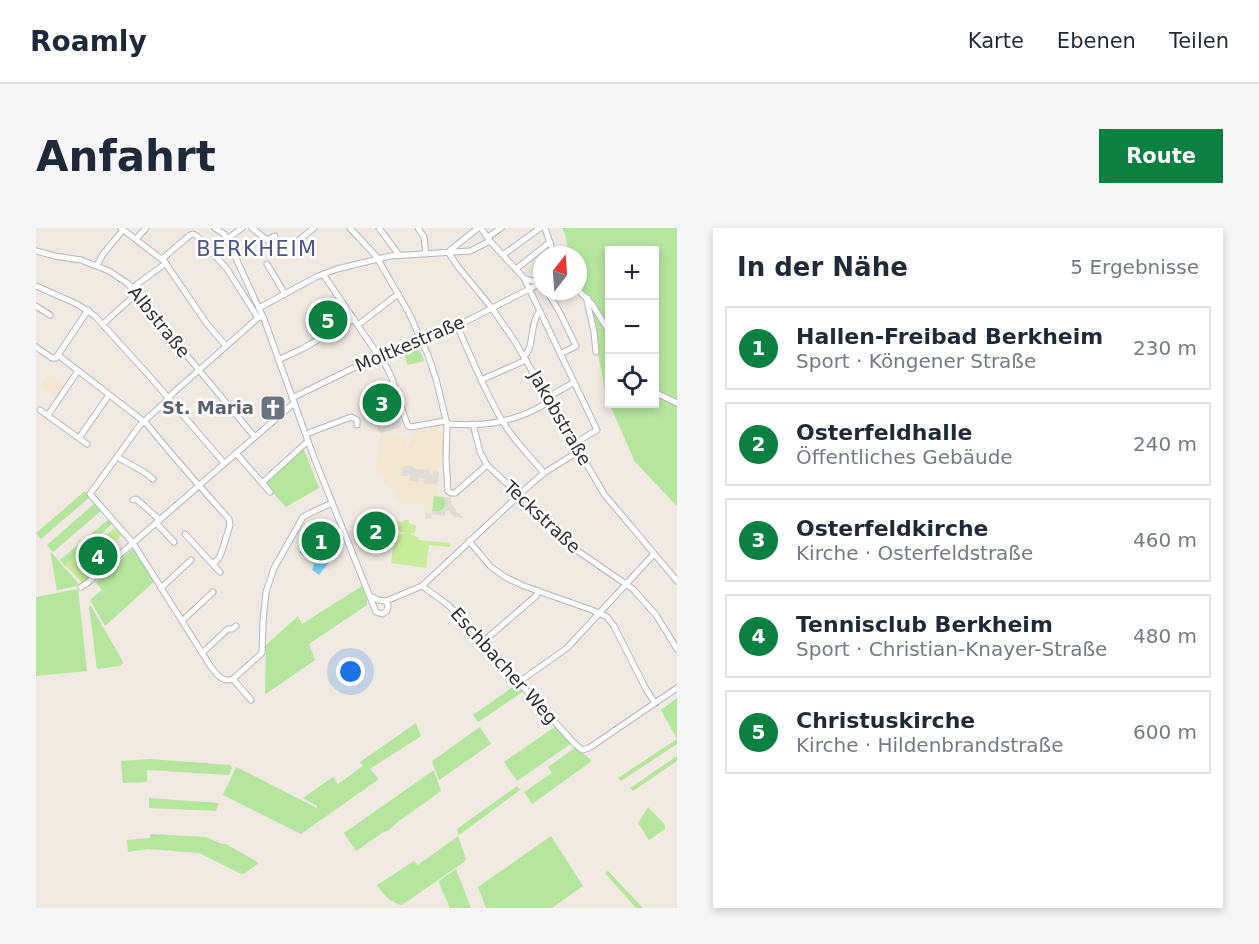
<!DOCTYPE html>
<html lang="de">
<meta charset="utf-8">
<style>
body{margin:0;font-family:"DejaVu Sans",sans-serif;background:#f6f6f7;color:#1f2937}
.controls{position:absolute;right:18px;top:18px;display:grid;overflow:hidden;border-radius:0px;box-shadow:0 3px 9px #0003}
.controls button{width:54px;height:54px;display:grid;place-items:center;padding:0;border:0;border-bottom:2px solid #e0e1e3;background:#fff;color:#1f2937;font:30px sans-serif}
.compass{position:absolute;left:497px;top:18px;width:54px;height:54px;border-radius:50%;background:#fff;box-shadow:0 3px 9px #0003;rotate:17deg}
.you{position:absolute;left:315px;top:444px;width:21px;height:21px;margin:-15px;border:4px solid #fff;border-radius:50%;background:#1a73e8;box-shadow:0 0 0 9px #1a73e833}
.badge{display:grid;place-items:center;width:39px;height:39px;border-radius:50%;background:#0b8043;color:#fff;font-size:20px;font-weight:700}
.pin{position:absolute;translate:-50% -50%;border:3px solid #fff;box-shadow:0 2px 6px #0006}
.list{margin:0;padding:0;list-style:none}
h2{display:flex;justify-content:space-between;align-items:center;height:78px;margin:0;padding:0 24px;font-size:26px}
h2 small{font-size:20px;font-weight:400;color:#747a83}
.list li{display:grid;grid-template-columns:39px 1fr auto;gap:18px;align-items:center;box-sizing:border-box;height:84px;margin:0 12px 12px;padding:0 12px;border:2px solid #e0e1e3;border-radius:0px}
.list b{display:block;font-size:22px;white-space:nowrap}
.list p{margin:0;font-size:20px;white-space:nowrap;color:#747a83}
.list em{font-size:20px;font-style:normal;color:#747a83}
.icon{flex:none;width:33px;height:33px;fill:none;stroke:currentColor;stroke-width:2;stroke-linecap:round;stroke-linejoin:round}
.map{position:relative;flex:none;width:641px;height:680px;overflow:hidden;border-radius:0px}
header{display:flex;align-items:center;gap:36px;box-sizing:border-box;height:84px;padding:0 30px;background:#fff;border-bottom:2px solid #e0e1e3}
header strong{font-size:28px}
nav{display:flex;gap:33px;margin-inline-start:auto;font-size:21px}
.intro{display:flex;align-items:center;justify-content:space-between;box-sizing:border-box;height:144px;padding:0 36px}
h1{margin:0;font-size:42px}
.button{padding:15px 27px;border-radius:0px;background:#0b8043;color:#fff;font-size:21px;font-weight:700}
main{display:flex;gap:36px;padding:0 36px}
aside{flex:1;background:#fff;border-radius:0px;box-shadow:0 3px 9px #0003}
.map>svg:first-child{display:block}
.education{fill:#f0e6d1}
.green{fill:#b6e59e;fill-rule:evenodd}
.pitch{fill:#c9ec9a}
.plaza{fill:#dfdcd8}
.water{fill:#75cff0}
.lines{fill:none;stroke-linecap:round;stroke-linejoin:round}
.minor-casing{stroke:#b4b7c1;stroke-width:7}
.minor{stroke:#fff;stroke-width:5}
.labels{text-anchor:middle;stroke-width:5;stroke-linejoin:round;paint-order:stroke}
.street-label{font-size:18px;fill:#2e2e2e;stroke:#fff}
.worship-label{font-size:18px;font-weight:bold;fill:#5b616d;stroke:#fff;text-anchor:end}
.quarter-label{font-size:21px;letter-spacing:1.5px;fill:#4d5680;stroke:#fff}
</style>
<header>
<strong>Roamly</strong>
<nav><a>Karte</a><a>Ebenen</a><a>Teilen</a></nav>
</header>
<div class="intro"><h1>Anfahrt</h1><a class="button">Route</a></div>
<main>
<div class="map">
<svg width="641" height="680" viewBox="0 0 641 680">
<rect width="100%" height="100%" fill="#efe9e1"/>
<g class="education">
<polygon points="13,146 29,157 21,168 3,159"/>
<polygon points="395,199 402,199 403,204 405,204 406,208 407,208 408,228 405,229 403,244 401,256 402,269 398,269 395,286 388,285 389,276 370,274 365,276 361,273 360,269 343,245 339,245 345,205 372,209 370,221 372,222 373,215 375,214 375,207 378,204 378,202 388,201"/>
</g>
<g class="green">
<path d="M526,0H641V278L599,234L570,168L554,83L560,78L552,67L542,58V27H533L529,6ZM574,22H618V176H574Z"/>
<polygon points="379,118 382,118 388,133 372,137 366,122"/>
<polygon points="267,219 283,260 250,279 229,256"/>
<polygon points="49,263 54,269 5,311 0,305"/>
<path d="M398,268L407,269L410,274C409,283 404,284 396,283Z"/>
<polygon points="59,275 66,282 17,324 11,317"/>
<polygon points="73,291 77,295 29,338 24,332"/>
<polygon points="98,320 119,353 69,398 54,372 66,362 60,354"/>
<polygon points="14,323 42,355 41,358 21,362"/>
<polygon points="326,358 331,371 331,377 273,416 279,432 230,466 229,465 230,428 229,418 262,388 266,396"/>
<polygon points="42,361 51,443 0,448 0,369"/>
<polygon points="53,378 55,378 86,432 87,435 84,438 61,441"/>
<polygon points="481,456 488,463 442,494 437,487"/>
<polygon points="641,470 641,516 585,553 582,550 641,511 625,482"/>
<polygon points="380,495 385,508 334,541 343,551 265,606 187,567 200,539 281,580 281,578 267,570 297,549 302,556 327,538 324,534"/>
<polygon points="520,498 536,515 481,553 468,534"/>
<polygon points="444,499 455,516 403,552 396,533"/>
<polygon points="540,519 556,533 496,576 488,564 516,545 512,539"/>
<polygon points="641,528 641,533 597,563 594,560"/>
<polygon points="114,531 194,537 196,539 193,547 111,542 111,554 87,555 85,533"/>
<polygon points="398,542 405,563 363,593 353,602 346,605 320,623 308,605"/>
<polygon points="481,558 484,562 423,607 421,601"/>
<polygon points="113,570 183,575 180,583 113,580"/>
<polygon points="612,579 629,597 629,601 613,612 602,595"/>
<polygon points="114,606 170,609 186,616 190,616 223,635 209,645 205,646 163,625 112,621 92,624 91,612 114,610"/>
<path d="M422,608L430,631L428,634L366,677C354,675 347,666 341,657L378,633L382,637Z"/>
<polygon points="515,608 547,658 516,680 450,680 442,659"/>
<polygon points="420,641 435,680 414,680 403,655 403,653"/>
<polygon points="572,643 607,680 600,680 569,645"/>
</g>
<g class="pitch">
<polygon points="368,292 373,292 373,295 380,298 379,305 373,305 383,310 383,312 414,315 414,319 393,317 390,340 355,335 358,309 360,307 371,305 359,303 360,293 367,294"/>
<polygon points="79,299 87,307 72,320 78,328 46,355 29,337 38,329 42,332"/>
</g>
<g class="plaza">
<polygon points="337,163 338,166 334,170 337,182 341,180 350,182 352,188 355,189 362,185 365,197 364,199 345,205 343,204 338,187 332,178 327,178 325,174 330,172 329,170 330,166"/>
<polygon points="367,238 375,238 378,239 379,241 388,242 389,241 392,241 392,242 394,243 394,246 397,246 397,243 403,244 401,256 388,255 388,250 383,250 383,254 374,253 374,245 373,245 372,248 366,248"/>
<polygon points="407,269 415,270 415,276 417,277 417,279 419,280 421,284 423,285 427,290 419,289 414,285 414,283 411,283 409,284 409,288 396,286 395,291 389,290 390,285 395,286 396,283 404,283 408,281 410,274"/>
<polygon points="327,298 330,308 323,319 317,315 315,316 310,304"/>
</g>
<polygon class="water" points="271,315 278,321 277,322 293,334 283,347 276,342 278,336 263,324"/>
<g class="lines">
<g class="minor-casing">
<g id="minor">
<polyline points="85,0 128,33 171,96 190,118"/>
<polyline points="179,0 188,6 191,11 228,91 277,227 340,384 346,386 351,383 352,378 350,373"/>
<polyline points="216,0 231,12 239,8"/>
<polyline points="314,0 340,28 373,85 392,127 400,151 411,196 410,231 412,263 415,265 419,265 451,237"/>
<polyline points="343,0 363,27"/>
<polyline points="382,0 388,9 390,26"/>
<polyline points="445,0 454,13 488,50 561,202 539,215"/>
<polyline points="509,0 518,27"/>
<polyline points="452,9 465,0"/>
<polyline points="100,11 110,0"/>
<polyline points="191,11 206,0"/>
<polyline points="272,22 263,12 278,0"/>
<polyline points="0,23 19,28 45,32 73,43 91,55 111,77 147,123 218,208"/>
<polyline points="412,24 423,40 455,79 478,112 568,266 641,353"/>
<polyline points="412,24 442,0"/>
<polyline points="467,27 504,0"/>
<polyline points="126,31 154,7 157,6 161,8 191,41 222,90"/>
<polyline points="231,36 249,66"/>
<polyline points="61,37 67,26 87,2"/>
<polyline points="480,41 514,14"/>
<path d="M287,46L340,124C358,143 362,174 372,198L375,199L409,193"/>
<polyline points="488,50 496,53 506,52"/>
<polyline points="0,58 41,76 59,88 116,151 188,235"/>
<polyline points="96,60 130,35"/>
<polyline points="542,62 556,76 574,105"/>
<polyline points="511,63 524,85 540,118 524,126"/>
<polyline points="552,70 551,73 558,104 560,124"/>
<polyline points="0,78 14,87"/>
<polyline points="223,80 280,49 301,41 354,28 434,23 454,13"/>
<path d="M227,88L222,90L137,165L128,175L104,197L54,266L97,315L175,439C181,447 187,455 197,451L226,425L227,393L230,364L238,340L267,289L274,285L296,275"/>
<polyline points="67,96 101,65"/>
<polyline points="322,97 362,66"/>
<path d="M421,98C436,130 448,163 467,194C478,213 494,228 508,245"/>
<polyline points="0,119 16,130 20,130 52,82"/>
<path d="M22,127L111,196C137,229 165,260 193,291L194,297L185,326L182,331L177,336"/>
<path d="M488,128C499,119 493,97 503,84"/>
<polyline points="242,132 266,121 318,91"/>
<polyline points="445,152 490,132"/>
<polyline points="618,164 641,175"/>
<polyline points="512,169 537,155"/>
<polyline points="256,170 344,127 421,98 501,57 505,53"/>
<polyline points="4,182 51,216"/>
<polyline points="12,187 42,143"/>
<path d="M411,196C450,199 481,194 514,173"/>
<polyline points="437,196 444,224 451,237 495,278 533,317 597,361 620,387 641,421"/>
<polyline points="270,206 315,189 321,192 321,197"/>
<polyline points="43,210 73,167"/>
<polyline points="200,225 234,264"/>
<polyline points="81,229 108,244 117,251"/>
<polyline points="226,255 272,213"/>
<polyline points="97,272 100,271 124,292"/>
<polyline points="120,295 138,314"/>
<polyline points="149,306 184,344"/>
<polyline points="433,313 455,339 469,349 488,358 556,382 571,389 578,398 610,461 619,475"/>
<polyline points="386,358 411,376 441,406 505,479 539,516 546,522 553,520 641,460"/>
<polyline points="45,359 51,355 258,175"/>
<polyline points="125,360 155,332"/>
<polyline points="334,368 342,372 350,373 386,358 495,256 508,245 543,223"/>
<polyline points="146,393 177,364"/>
<polyline points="448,413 500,368 503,363"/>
<polyline points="166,425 192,401 196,401 200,398"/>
<polyline points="197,451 215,472"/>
<polyline points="483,454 531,420 618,326"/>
</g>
</g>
<use href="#minor" class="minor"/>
</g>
<defs>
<g id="church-square" transform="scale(1.35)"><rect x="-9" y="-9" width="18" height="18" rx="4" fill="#6b7280" stroke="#fff"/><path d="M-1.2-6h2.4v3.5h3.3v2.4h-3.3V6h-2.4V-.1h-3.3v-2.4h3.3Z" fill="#fff"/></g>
</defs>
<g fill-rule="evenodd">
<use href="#church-square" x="237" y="180"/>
</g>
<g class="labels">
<g class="street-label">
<text transform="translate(123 94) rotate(51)" y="6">Albstraße</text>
<text transform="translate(374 116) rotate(-23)" y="6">Moltkestraße</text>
<text transform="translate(524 190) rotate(60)" y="6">Jakobstraße</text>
<text transform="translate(506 289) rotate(43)" y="6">Teckstraße</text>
<text transform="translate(468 438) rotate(48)" y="6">Eschbacher Weg</text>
</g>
<g class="worship-label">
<text x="218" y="186">St. Maria</text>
</g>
<g class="quarter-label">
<text x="221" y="28">BERKHEIM</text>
</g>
</g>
</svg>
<div class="controls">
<button>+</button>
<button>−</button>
<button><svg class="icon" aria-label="locate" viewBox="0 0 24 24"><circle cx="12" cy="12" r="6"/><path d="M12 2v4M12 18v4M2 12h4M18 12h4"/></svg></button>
</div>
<svg class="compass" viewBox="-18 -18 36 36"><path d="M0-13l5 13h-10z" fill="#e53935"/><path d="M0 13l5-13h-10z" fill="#747a83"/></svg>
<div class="you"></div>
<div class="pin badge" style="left:285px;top:313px">1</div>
<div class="pin badge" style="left:340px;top:303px">2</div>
<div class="pin badge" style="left:346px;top:175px">3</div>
<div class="pin badge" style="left:62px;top:328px">4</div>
<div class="pin badge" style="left:292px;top:92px">5</div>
</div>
<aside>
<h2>In der Nähe<small>5 Ergebnisse</small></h2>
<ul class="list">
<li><span class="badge">1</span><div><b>Hallen-Freibad Berkheim</b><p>Sport · Köngener Straße</p></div><em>230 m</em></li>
<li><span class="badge">2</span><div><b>Osterfeldhalle</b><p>Öffentliches Gebäude</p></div><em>240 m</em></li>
<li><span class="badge">3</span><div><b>Osterfeldkirche</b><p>Kirche · Osterfeldstraße</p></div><em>460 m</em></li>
<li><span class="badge">4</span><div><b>Tennisclub Berkheim</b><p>Sport · Christian-Knayer-Straße</p></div><em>480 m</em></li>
<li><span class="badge">5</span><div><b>Christuskirche</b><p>Kirche · Hildenbrandstraße</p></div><em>600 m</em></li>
</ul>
</aside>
</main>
